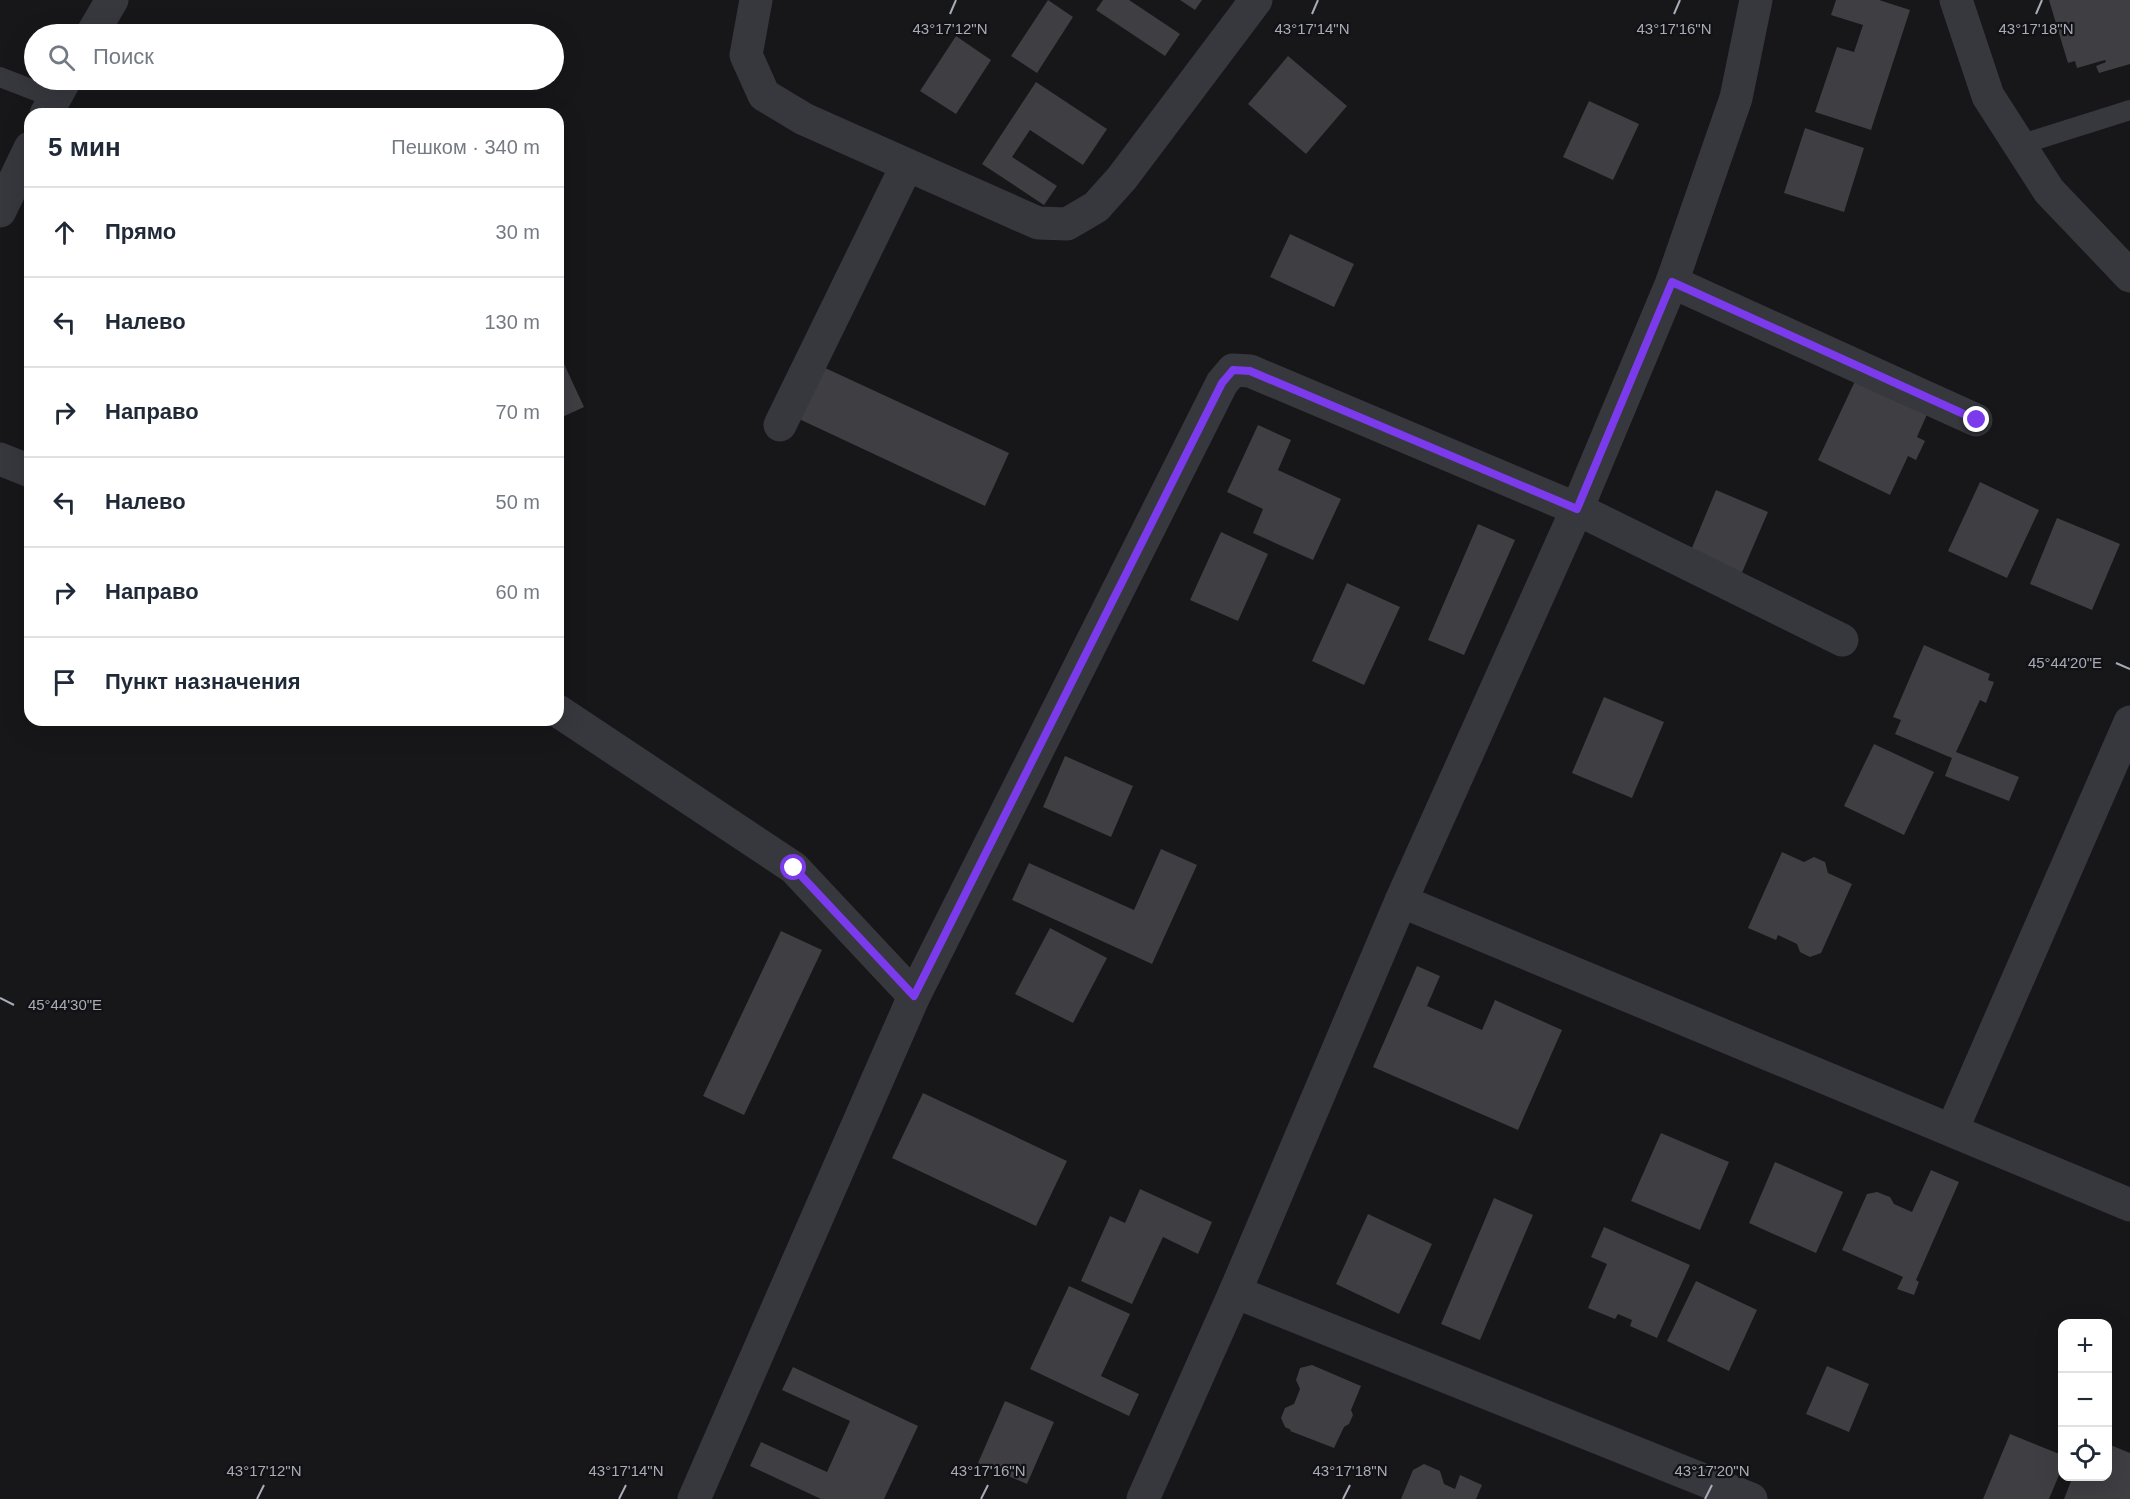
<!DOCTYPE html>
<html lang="ru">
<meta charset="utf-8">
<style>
body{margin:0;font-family:Helvetica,sans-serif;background:#f2f2f3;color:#1f2937}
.controls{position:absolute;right:18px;bottom:18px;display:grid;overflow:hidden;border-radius:12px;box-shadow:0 6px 24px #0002}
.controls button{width:54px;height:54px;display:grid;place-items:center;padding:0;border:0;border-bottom:2px solid #e0e1e3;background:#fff;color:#1f2937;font:30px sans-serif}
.stop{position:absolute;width:18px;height:18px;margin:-14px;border:4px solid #7c3aed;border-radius:50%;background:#fff}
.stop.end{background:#7c3aed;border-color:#fff;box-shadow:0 2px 6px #0008}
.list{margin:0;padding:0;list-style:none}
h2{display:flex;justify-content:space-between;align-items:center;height:78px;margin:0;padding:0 24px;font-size:26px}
h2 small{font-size:20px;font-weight:400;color:#747a83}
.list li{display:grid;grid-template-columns:39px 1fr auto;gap:18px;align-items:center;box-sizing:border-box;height:90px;padding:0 24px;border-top:2px solid #e0e1e3}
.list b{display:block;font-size:22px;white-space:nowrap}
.list em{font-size:20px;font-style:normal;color:#747a83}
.icon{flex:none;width:33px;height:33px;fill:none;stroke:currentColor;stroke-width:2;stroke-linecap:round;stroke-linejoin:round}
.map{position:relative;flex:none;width:2130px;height:1499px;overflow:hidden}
.search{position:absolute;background:#fff;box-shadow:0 6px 24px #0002;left:24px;top:24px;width:540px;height:66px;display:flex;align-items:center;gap:15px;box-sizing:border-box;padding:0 21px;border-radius:33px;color:#747a83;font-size:22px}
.panel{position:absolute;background:#fff;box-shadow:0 6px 24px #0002;left:24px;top:108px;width:540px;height:618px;border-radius:18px}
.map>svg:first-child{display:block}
.building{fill:#3e3e43}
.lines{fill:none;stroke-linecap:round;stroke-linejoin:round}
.lane{stroke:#37383e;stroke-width:20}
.street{stroke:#37383e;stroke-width:33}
.route{stroke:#7c3aed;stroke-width:8}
.ticks{fill:none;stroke:#a8acb9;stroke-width:2}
.ticks-label{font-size:15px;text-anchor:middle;fill:#a8acb9;stroke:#121114;stroke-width:4.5;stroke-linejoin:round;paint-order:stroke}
</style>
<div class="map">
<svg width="2130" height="1499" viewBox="0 0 2130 1499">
<rect width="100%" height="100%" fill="#171619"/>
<g class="building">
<polygon points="1048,0 1073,17 1037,73 1011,56"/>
<polygon points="1103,0 1129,0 1180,34 1165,56 1096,10"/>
<polygon points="1180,0 1202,0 1195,10"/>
<polygon points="1836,0 1879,0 1910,10 1871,130 1815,112 1837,47 1854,52 1863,25 1831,15"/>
<polygon points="2049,0 2130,0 2130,64 2099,73 2096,66 2106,62 2105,60 2077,68 2075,61 2068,63"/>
<polygon points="956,36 991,60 956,114 920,91"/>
<polygon points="1288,56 1347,106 1306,154 1248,104"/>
<polygon points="1036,82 1107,129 1083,165 1030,130 1012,157 1057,186 1044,205 982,164"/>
<polygon points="1589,101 1639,124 1613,180 1563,157"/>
<polygon points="1805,128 1864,148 1844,212 1784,193"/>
<polygon points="1290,234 1354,264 1334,307 1270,277"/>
<polygon points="558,351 584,407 558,419"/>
<polygon points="823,367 1009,453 985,506 799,419"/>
<polygon points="1856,379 1928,412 1917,437 1925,441 1916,460 1908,456 1890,495 1818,460"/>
<polygon points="1258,425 1291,440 1278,470 1341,499 1313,560 1253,533 1263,509 1227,492"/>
<polygon points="1980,482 2039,510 2007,578 1948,551"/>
<polygon points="1716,490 1768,512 1740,577 1689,555"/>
<polygon points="2057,518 2120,544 2092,610 2030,584"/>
<polygon points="1478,524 1515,540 1464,655 1428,640"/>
<polygon points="1221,532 1268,554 1238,621 1190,600"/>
<polygon points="1347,583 1400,607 1364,685 1312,661"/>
<polygon points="1924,645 1990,674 1988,680 1994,682 1986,703 1980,700 1956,752 2019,777 2009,801 1945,776 1952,758 1895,734 1901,720 1893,717"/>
<polygon points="1604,697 1664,722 1632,798 1572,773"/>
<polygon points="1874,744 1934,772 1904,835 1844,806"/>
<polygon points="1065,756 1133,786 1111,837 1043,807"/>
<polygon points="1161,849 1197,865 1152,964 1012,900 1029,863 1134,910"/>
<polygon points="1782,852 1804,862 1814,857 1825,862 1828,873 1852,884 1821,953 1810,957 1800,952 1797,944 1778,935 1776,940 1748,928"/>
<polygon points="1050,928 1107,958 1073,1023 1015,994"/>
<polygon points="781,931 822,950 744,1115 703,1096"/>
<polygon points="1417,966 1440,976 1427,1006 1482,1030 1495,1000 1562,1030 1518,1130 1373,1067"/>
<polygon points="923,1093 1067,1161 1036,1226 892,1158"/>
<polygon points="1661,1133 1729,1162 1700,1230 1631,1201"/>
<polygon points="1775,1162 1843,1192 1816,1253 1749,1223"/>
<polygon points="1931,1170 1959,1182 1916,1280 1919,1282 1914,1295 1897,1289 1903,1277 1842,1250 1867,1194 1877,1192 1890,1197 1894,1204 1912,1212"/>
<polygon points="1140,1189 1212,1222 1198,1254 1163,1237 1132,1304 1081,1281 1110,1216 1125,1223"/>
<polygon points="1494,1198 1533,1215 1480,1340 1441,1324"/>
<polygon points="1368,1214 1432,1244 1399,1314 1336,1284"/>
<polygon points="1604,1227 1690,1265 1657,1338 1630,1326 1632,1320 1618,1314 1615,1319 1588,1308 1607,1264 1591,1257"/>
<polygon points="1696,1281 1757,1310 1729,1371 1667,1341"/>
<polygon points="1069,1286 1130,1314 1101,1376 1139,1394 1129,1416 1030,1369"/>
<polygon points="1312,1365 1361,1386 1351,1410 1353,1415 1349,1424 1344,1427 1334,1448 1290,1431 1291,1430 1285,1427 1281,1418 1285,1408 1294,1404 1300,1389 1296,1380 1300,1368"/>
<polygon points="1827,1366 1869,1384 1849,1432 1806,1414"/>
<polygon points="793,1367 918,1426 884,1499 821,1499 750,1466 761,1442 827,1472 850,1421 782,1390"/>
<polygon points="1005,1401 1054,1422 1027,1484 978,1463"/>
<polygon points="2010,1434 2062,1455 2062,1468 2049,1499 1983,1499"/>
<polygon points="2108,1444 2130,1453 2130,1499 2064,1499 2073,1476 2108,1476"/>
<polygon points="1424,1464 1440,1471 1444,1484 1455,1489 1460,1475 1482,1485 1476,1499 1401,1499 1413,1470"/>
</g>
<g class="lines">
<g class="lane">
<polyline points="0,77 54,98"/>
<polyline points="2019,145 2130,110"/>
</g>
<g class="street">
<polyline points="756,0 746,55 764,95 804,119 1038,223 1067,224 1096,207 1122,178 1256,0"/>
<polyline points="1956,0 1988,96 2049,191 2130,276"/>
<polyline points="92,34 112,0"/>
<polyline points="46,114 65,80"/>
<polyline points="0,211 30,148"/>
<polyline points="1672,282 1976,420"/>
<polyline points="780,425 907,165"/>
<polyline points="0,459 30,471"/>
<polyline points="558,711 794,868 914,996"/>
<polyline points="1401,901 2130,1205"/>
<polyline points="1952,1130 2130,722"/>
<polyline points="1235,1292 1751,1499"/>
<polyline points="694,1499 914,996 1222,383 1233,370 1250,371 1577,509 1842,640"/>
<polyline points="1143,1499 1235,1292 1401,901 1577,509 1672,282 1736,98 1756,0"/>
</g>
</g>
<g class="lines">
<polyline class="route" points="794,868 914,996 1222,383 1233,370 1250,371 1577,509 1672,282 1977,420"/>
</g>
<path class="ticks" d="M950,14L956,0M1312,14L1318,0M1674,14L1680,0M2036,14L2042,0M2116,663L2130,669M0,998L14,1005M257,1499L264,1485M619,1499L626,1485M981,1499L988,1485M1343,1499L1350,1485M1705,1499L1712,1485"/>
<g class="ticks-label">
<text x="950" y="34">43°17'12"N</text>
<text x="1312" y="34">43°17'14"N</text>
<text x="1674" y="34">43°17'16"N</text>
<text x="2036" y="34">43°17'18"N</text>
<text x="2065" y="668">45°44'20"E</text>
<text x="65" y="1010">45°44'30"E</text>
<text x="264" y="1476">43°17'12"N</text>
<text x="626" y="1476">43°17'14"N</text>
<text x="988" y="1476">43°17'16"N</text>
<text x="1350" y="1476">43°17'18"N</text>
<text x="1712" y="1476">43°17'20"N</text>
</g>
</svg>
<div class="controls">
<button>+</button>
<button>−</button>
<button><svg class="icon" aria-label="locate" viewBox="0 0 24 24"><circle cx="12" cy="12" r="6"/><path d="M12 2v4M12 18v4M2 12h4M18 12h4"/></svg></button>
</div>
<div class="stop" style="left:794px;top:868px"></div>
<div class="stop end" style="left:1977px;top:420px"></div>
<div class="search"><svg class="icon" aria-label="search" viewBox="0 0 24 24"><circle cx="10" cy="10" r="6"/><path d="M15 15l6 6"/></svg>Поиск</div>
<section class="panel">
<h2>5 мин<small>Пешком · 340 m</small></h2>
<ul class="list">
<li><svg class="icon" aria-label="ahead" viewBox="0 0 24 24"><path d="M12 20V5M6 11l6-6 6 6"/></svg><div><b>Прямо</b></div><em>30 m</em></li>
<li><svg class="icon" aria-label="left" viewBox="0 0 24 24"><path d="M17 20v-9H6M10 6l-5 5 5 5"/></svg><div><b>Налево</b></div><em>130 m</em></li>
<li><svg class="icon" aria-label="right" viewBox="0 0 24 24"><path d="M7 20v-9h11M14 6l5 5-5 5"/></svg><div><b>Направо</b></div><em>70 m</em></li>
<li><svg class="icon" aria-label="left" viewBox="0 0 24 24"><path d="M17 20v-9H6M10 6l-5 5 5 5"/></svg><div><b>Налево</b></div><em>50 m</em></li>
<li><svg class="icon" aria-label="right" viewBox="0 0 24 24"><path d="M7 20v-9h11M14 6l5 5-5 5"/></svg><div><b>Направо</b></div><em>60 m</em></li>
<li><svg class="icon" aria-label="arrive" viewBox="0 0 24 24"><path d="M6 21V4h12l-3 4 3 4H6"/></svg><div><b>Пункт назначения</b></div></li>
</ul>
</section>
</div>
